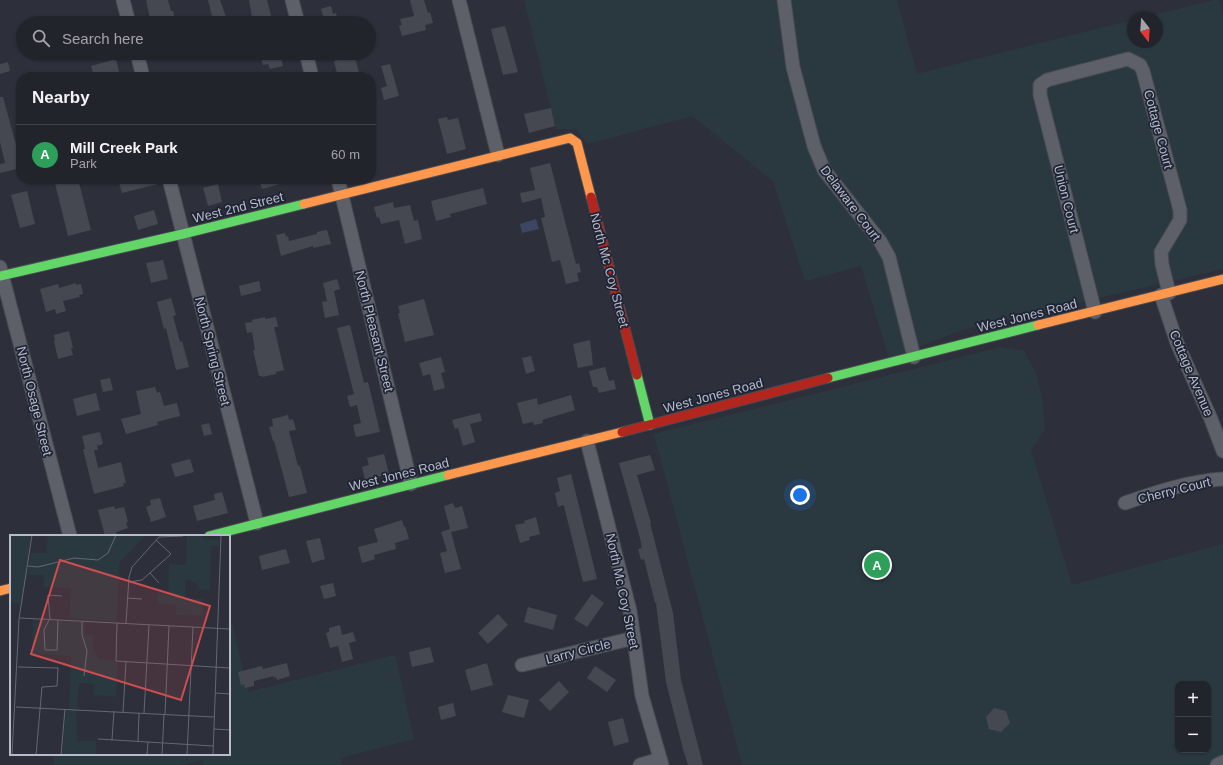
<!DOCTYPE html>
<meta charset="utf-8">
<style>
body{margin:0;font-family:Helvetica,sans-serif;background:#2e3038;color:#f1f3f6}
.controls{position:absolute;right:12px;bottom:12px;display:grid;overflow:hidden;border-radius:8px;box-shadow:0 1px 3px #0004}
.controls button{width:36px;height:36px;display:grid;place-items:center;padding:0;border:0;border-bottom:1px solid #3f4148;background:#22242c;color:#f1f3f6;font:20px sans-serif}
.compass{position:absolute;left:1127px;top:12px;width:36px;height:36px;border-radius:50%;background:#22242c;box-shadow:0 1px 3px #0004;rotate:163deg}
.you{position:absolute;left:800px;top:495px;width:14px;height:14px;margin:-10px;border:3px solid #fff;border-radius:50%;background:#1a73e8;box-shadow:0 0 0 6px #1a73e833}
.badge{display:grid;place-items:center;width:26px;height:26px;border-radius:50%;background:#db2777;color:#fff;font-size:13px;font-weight:700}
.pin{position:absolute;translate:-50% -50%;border:2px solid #fff;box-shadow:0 1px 4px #0006}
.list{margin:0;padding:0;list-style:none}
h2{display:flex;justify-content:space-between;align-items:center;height:52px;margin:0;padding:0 16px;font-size:17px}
h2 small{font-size:13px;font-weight:400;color:#a2a4a9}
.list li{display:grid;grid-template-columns:26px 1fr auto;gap:12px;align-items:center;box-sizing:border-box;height:60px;padding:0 16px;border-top:1px solid #3f4148}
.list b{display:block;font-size:15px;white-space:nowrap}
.list p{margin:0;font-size:13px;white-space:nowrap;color:#a2a4a9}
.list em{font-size:13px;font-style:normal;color:#a2a4a9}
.icon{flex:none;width:22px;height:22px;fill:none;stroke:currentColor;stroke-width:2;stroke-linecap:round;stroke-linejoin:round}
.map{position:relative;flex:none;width:1223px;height:765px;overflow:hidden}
.search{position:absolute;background:#22242c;box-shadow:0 1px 3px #0004;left:16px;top:16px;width:360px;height:44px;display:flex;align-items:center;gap:10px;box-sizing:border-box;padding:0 14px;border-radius:22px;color:#a2a4a9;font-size:15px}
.panel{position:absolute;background:#22242c;box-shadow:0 1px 3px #0004;left:16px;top:72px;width:360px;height:112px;border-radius:16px}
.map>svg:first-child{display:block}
.green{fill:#2a3940;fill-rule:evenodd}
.water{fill:#3c4564}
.building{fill:#464851}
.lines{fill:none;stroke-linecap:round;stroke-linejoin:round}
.street-casing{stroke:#494b53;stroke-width:15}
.fast-casing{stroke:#494b53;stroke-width:11}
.slow-casing{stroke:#494b53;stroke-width:11}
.jam-casing{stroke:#494b53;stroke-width:11}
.street{stroke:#5d6068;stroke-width:13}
.fast{stroke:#63d668;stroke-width:9}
.slow{stroke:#ff974d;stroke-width:9}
.jam{stroke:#b3261e;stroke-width:9}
.labels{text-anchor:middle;stroke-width:3.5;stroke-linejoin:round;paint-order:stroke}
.street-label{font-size:13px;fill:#b7bbca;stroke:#1f2435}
.inset-road{fill:none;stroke:#646874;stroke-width:1}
.view{fill:#ce4d50;fill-opacity:0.15;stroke:#ce4d50;stroke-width:2}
.inset-edge{fill:none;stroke:#b7bbca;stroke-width:2}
</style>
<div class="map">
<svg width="1223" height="765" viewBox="0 0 1223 765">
<rect width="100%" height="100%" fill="#2d303a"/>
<g class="green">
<polygon points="524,0 897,0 917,74 1133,20 1133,42 1157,42 1157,18 1142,18 1214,0 1219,0 1223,16 1223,269 966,329 889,358 861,266 805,281 773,181 692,116 587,144 576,129 556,129"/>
<path d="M1001,347L1024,351L1036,373L1043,404L1045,429L1031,450L1072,585L1223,544V765H742L654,434ZM1178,684H1208V750H1178Z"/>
<polygon points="232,622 248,692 395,655 414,739 340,758 342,765 204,765 202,760 182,765 54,765 52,754 229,754 229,623"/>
</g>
<polygon class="water" points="536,219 539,229 522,233 520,224"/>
<g class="building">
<polygon points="146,0 168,0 171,11 173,11 176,23 151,23"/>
<polygon points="208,0 220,0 226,17 213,20"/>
<polygon points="249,0 267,0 273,23 253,23"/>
<polygon points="410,0 424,0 428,13 430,12 433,23 425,25 426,30 402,36 399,26 402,25 400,19 414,16"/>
<polygon points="331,6 333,14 336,13 338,23 310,23 309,20 323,16 321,9"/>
<polygon points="505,26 518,72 503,75 491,29"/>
<polygon points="260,53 280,53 283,66 270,69 268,64 263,65"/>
<polygon points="350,53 354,53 360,77 338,77 334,61 341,59 340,56"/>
<polygon points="116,59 119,72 101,77 94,77 91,66"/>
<polygon points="8,62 10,71 0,74 0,64"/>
<polygon points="390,64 399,96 384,100 381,88 387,86 381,66"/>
<polygon points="0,97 3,97 20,159 21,159 21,168 0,173 0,164 5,163 0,142"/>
<polygon points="551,108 555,126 529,133 524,114"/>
<polygon points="447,117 448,120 458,118 466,149 447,154 438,119"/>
<polygon points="550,163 576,264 579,263 581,272 577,273 579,281 566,284 560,260 552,262 541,218 545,217 541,198 522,203 520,193 535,190 530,168"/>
<polygon points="54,179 78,179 91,230 68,236"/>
<polygon points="118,179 161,179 162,183 122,193"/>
<polygon points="259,179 287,179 287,182 262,189"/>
<polygon points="218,184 222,202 208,206 203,188"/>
<polygon points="483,188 487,204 450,214 451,217 436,221 431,201"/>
<polygon points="27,191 35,224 20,228 11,195"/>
<polygon points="393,202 394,208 410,205 414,221 418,220 422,239 405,244 399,220 381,224 379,217 377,218 374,207"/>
<polygon points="154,210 158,224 138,230 134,216"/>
<polygon points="327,230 331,244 313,248 313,246 281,256 276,235 285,233 286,237 288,236 289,241 317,234 317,232"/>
<polygon points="163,260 168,279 151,283 146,263"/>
<polygon points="337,279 340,289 334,291 339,315 325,318 322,302 327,301 323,283"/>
<polygon points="259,281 261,291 241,296 239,286"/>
<polygon points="76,283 76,285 81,284 83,294 79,295 80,297 63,301 66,311 56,314 55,309 46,312 40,289 58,284 59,288"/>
<polygon points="171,298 176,315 173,316 180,342 182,341 189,367 176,370 166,328 164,329 157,302"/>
<polygon points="424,299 434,335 405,342 398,313 400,313 398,306"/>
<polygon points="265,317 265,319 276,317 278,327 274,327 284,370 276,372 276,374 262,377 262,376 259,376 253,350 255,350 252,332 247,333 245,323 252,322 252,320"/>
<polygon points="350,325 364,383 368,382 380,432 356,437 353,425 361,423 357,405 350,407 347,396 354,394 337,328"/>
<polygon points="69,331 73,348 71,348 73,355 58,359 54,341 55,341 54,335"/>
<polygon points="590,340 593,365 578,368 573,344"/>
<polygon points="531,356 535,371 526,374 522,358"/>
<polygon points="441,357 445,372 441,373 445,388 434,391 430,374 423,376 419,363"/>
<polygon points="605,367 609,381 614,380 616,389 599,393 597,387 593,387 589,371"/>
<polygon points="110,378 113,390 103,392 100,380"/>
<polygon points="155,387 157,393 160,392 164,406 177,403 180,416 157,422 158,425 126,434 121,419 141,414 136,391"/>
<polygon points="96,393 100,410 77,416 73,399"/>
<polygon points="571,395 575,410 542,420 543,423 534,425 533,422 523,424 517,403 537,398 538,405"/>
<polygon points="480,413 482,421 470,424 475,442 463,446 458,428 455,429 452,420"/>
<polygon points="288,415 289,420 293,419 296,430 289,431 298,466 300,466 307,493 289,497 274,441 273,441 269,427 273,426 272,419"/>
<polygon points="209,423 212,434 204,436 201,425"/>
<polygon points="100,432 103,444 97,446 98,450 94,450 98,468 121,462 126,483 123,483 124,486 94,494 83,449 85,449 82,436"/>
<polygon points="384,454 389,474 365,480 362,467 369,465 367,458"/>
<polygon points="650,455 655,470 637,475 651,523 650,523 673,613 681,680 703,765 688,765 683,749 666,682 656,603 655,603 644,559 641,560 638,549 642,548 640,538 619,463"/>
<polygon points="190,459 194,472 175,477 171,464"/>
<polygon points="571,474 597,579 583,582 564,506 563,505 558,507 555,493 560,491 557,478"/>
<polygon points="222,492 228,513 197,521 193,506 215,500 214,494"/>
<polygon points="160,498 166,517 151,522 146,507 151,505 150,500"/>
<polygon points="453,503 455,508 462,506 468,528 451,532 461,569 445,573 440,553 447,551 441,532 450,529 444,506"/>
<polygon points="114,506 115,509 124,507 128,522 126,523 128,528 116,532 117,536 105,536 98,510"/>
<polygon points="536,517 540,534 529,537 530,540 520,543 515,525 525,523 524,521"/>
<polygon points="402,520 404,527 405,526 409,539 395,543 396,549 374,555 375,559 362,563 358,547 378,542 374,529"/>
<polygon points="320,538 325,559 312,563 306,541"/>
<polygon points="286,549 290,563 262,570 259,556"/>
<polygon points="333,583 336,596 324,599 320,586"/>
<polygon points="592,594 604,603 587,627 574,619"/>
<polygon points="528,607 557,615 553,630 524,622"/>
<polygon points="498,614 508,625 488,644 478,633"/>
<polygon points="340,625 342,635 353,632 356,641 349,643 353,659 342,662 338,646 330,648 326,633 329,632 329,628"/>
<polygon points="430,647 434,662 412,667 409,652"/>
<polygon points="287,663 290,676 277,680 276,677 274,678 274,676 254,681 254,686 245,688 244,684 241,685 238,672 262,666 263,669"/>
<polygon points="487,663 493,685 471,691 465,670"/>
<polygon points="595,666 616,680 607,692 587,678"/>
<polygon points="559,681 569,692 550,711 539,700"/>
<polygon points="508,695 529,700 524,718 502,712"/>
<polygon points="453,703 456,716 441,720 438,707"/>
<polygon points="994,708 1006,711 1010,723 1001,732 989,729 986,717"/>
<polygon points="623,718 629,742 614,746 608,722"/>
</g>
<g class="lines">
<g class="street-casing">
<g id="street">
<polyline points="123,0 129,23"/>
<polyline points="292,0 298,23"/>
<polyline points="459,0 498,155"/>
<polyline points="784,0 793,67 814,146 824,170 880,241 889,257 914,357"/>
<polyline points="137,53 143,77"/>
<polyline points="306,53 312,77"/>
<polyline points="169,179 257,523"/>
<polyline points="338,179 411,484"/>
<polyline points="0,267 70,536"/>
<polyline points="1161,295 1177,343 1211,419 1223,451"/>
<polyline points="1095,312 1040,95 1040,85 1047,80 1128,59 1140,65 1143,71 1180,210 1180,220 1161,252 1162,264 1169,293"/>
<polyline points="587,441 630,611 642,696 662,765"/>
<path d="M1125,503C1156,492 1190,481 1223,479"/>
<polyline points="522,665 634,638"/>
<polyline points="640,765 660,759"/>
<polyline points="1217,765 1223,762"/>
</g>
</g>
<g class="fast-casing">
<g id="fast">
<polyline points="0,276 183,234 304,204"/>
<polyline points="637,375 650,425"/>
<polyline points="828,378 1038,325"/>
<polyline points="209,536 448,475"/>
</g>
</g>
<g class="slow-casing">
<g id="slow">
<polyline points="304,204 570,138 577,143 591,197"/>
<polyline points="1038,325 1223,279"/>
<polyline points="448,475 622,432"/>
<polyline points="0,591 11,588"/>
</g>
</g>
<g class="jam-casing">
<g id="jam">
<polyline points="591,197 637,375"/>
<polyline points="622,432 828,378"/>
</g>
</g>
<use href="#street" class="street"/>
<use href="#fast" class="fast"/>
<use href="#slow" class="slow"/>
<use href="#jam" class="jam"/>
</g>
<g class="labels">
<g class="street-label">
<text transform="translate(1159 129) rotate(75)" y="5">Cottage Court</text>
<text transform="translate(1067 199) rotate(76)" y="5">Union Court</text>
<text transform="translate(851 203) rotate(53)" y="5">Delaware Court</text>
<text transform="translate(238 207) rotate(-14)" y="5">West 2nd Street</text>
<text transform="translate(610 270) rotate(75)" y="5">North Mc Coy Street</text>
<text transform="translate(1027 315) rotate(-14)" y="5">West Jones Road</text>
<text transform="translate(375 331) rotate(76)" y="5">North Pleasant Street</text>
<text transform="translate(213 351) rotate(76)" y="5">North Spring Street</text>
<text transform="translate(1192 373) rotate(67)" y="5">Cottage Avenue</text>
<text transform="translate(713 395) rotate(-15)" y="5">West Jones Road</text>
<text transform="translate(35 401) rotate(76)" y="5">North Osage Street</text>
<text transform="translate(399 474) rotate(-14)" y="5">West Jones Road</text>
<text transform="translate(1174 490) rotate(-14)" y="5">Cherry Court</text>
<text transform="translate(623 591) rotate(78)" y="5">North Mc Coy Street</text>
<text transform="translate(578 651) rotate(-14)" y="5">Larry Circle</text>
</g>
</g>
<g transform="translate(10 535)">
<rect width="220" height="220" fill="#2d303a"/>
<path d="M0,0H21L11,68L0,67ZM38,0H136L109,28L107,87L59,83L61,53L34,52V40H18L21,18H36ZM177,0H193V4L210,5L209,11H201L200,55L188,54L187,48L180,45L175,46V64H193V81L166,80V70L147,69L148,58L158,59L159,29L176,30ZM23,85L75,87V100H83V113L90,124L104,125L108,128L106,162L83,160L84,149L69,148L67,174H59L61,121L22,119ZM66,175L67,206H86V220H52L56,176Z" fill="#2a3940"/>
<path class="inset-road" d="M18,31L28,32L64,23L88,25L98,18L106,0M140,38L149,48M119,47L132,45L161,19L146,5M117,63L132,64M10,83L220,94M39,85L34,95L35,115H47L48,85M40,85L38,60L52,61M72,87V100L77,116L74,141M107,88L106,126L220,133M116,88L119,42L122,32L149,2L173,1M8,132L48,133L47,151L32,152L26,220M205,158L220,159M6,172L204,182M113,177L116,127M134,178L139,90M155,179L159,91M204,194L220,195M88,204L203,211M102,205L104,176M128,207L129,178M2,220L9,84L22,0M51,220L55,174M137,220L138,207M152,220L154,179M177,220L183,92M203,220L211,0"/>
<path class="view" d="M50,25L200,71L171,165L21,119Z"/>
<rect width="220" height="220" class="inset-edge"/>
</g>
</svg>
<div class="controls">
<button>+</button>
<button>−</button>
</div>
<svg class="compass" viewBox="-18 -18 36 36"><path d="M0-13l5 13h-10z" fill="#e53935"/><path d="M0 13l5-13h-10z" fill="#a2a4a9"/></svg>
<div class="you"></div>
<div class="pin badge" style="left:877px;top:565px;background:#2e9e5b">A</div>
<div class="search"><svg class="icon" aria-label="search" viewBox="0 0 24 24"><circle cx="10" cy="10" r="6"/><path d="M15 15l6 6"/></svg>Search here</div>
<section class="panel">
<h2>Nearby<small></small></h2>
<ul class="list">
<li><span class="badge" style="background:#2e9e5b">A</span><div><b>Mill Creek Park</b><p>Park</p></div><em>60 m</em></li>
</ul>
</section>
</div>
